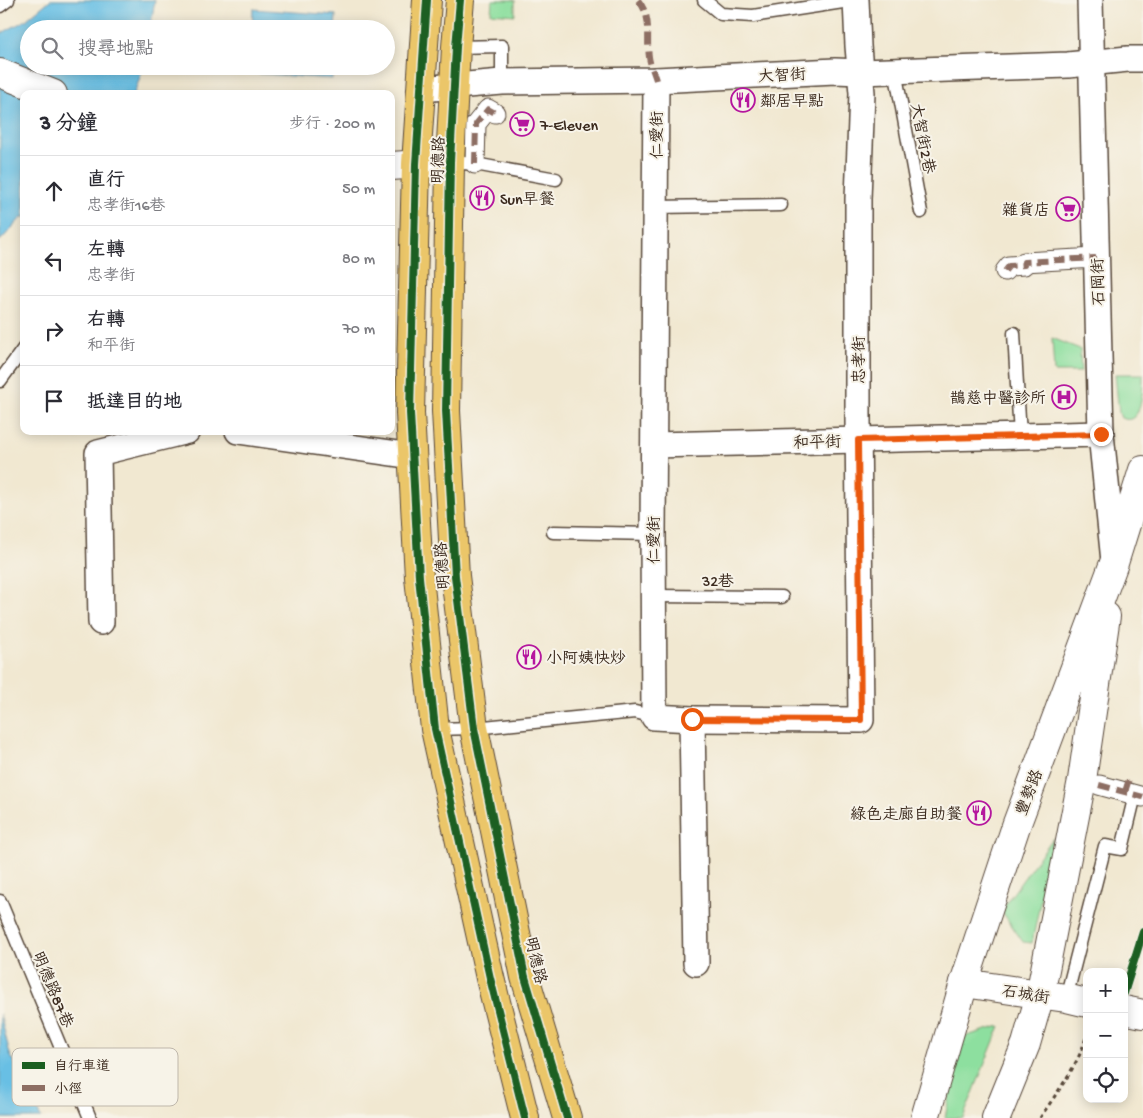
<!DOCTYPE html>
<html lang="zh-TW">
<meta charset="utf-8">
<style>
body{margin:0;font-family:"Gochi Hand","LXGW WenKai TC",sans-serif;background:#f7f7f7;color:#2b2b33}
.controls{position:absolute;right:15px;bottom:15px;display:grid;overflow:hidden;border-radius:10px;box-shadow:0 2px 12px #0003}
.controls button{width:45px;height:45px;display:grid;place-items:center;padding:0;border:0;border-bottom:1px solid #e1e1e2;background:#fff;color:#2b2b33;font:25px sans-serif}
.stop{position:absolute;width:15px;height:15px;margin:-11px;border:4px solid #ea580c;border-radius:50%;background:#fff}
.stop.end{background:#ea580c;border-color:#fff;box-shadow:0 1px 5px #0008}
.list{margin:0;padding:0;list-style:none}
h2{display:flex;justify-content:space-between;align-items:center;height:65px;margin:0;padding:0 20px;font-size:21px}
h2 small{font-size:16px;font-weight:400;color:#7c7c81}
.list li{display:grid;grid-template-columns:32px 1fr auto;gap:15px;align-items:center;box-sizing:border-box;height:70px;padding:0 20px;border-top:1px solid #e1e1e2}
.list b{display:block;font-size:19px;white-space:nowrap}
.list p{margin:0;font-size:16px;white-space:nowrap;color:#7c7c81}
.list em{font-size:16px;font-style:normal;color:#7c7c81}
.icon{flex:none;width:28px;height:28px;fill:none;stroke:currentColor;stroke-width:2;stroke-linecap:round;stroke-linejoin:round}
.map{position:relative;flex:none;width:1143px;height:1118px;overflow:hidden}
.search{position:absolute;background:#fff;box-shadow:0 2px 12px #0003;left:20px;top:20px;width:375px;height:55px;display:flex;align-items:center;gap:12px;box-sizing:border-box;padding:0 18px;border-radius:28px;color:#7c7c81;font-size:19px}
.panel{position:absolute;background:#fff;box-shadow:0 2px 12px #0003;left:20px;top:90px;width:375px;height:345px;border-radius:10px}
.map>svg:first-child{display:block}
.green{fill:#8ddf9f;stroke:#64845e}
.water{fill:#67bfe4;stroke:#517481}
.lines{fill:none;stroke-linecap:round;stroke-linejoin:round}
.service-casing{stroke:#564639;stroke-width:15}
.pedestrian-casing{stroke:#564639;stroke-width:21}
.minor-casing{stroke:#564639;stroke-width:28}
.tertiary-casing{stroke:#564639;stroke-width:30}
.primary-casing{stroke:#564639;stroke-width:30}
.path{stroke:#564639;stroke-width:3;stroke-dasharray:4 4;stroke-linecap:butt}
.service{stroke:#fff;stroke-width:12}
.pedestrian{stroke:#fff;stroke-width:19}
.minor{stroke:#fff;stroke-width:25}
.tertiary{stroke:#fff;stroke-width:28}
.primary{stroke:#ebc669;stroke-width:28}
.quiet{stroke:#8d6e63;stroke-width:6;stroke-dasharray:12 6;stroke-linecap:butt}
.cycleway-casing{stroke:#f7f3e8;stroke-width:11}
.cycleway{stroke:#1b5e20;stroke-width:8}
.route{stroke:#ea580c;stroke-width:6}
.labels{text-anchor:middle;stroke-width:4;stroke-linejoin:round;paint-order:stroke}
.street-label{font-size:16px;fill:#3b2a1e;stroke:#f7f3e8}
.poi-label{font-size:16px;fill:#3b2a1e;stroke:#f7f3e8;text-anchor:start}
.key{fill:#f7f3e8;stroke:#bfb7ab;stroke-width:1}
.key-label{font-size:14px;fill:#3b2a1e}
</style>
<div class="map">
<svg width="1143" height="1118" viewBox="0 0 1143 1118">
<rect width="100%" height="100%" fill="#f7f3e8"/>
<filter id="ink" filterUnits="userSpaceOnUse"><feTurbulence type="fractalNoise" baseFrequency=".02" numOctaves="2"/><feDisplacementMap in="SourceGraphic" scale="10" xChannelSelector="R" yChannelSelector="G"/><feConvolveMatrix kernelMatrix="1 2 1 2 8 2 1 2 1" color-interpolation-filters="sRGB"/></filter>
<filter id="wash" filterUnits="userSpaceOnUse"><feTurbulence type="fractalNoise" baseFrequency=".0096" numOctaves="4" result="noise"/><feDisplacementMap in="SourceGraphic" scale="20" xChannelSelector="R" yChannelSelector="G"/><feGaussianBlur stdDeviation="1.12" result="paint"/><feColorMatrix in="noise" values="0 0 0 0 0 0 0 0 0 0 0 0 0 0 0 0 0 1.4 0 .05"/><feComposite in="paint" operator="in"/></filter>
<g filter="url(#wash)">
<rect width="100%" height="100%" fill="#f1e8d1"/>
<g class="green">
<polygon points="492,0 515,0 515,15 491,13"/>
<polygon points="1052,338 1080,349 1081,372 1054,372"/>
<path d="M1115,374H1143C1143,387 1143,428 1121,418L1119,413Z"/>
<polygon points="1053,838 1032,943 1023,942 1001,910"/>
<polygon points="1000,1026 963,1118 945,1118 960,1038"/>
</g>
<g class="water">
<polygon points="50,0 155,0 150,29 29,29 29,66 144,66 134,94 24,94 24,217 21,218 0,241 0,34 26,20"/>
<polygon points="253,9 336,15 335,29 252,29"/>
<polygon points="249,66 333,66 332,79 249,73"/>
<polygon points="0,1014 10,1054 41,1118 0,1118"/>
</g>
</g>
<g filter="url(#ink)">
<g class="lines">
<g class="service-casing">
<g id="service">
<polyline points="704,0 721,14 753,16 856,0"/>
<polyline points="0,6 8,0"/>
<polyline points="456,47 502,46 502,82"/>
<polyline points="895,70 921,212"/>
<polyline points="450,162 475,164 556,179"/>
<polyline points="656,207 781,205"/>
<polyline points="1014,333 1020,436"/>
<polyline points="0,381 24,348"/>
<polyline points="553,532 653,534"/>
<polyline points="653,596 782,597"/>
<polyline points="435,729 474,728 635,712 654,717"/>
<polyline points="0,901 90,1118"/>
<polyline points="1066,998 1105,846 1122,849 1135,795"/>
</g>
</g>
<g class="pedestrian-casing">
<g id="pedestrian">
<polyline points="475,164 476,124 488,109 495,113"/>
<polyline points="1005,271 1009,266 1024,265 1024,262 1096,258"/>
<polyline points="1099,785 1143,797"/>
</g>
</g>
<g class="minor-casing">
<g id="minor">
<polyline points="1090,0 1101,434 1114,561"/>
<polyline points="656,80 653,534 654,717 692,719 696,963"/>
<polyline points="421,89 502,82 656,80 835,71 860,72 1068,65 1128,59 1143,59"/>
<polyline points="238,431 412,456"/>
<polyline points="654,445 1101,434"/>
<polyline points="101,622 98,453 187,431"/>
<polyline points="692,719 861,720 858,418 858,199 862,93 858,46 856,0"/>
</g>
</g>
<g class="tertiary-casing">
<g id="tertiary">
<polyline points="0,73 53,94"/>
<polyline points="391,166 450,162"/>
<polyline points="964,983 1066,998 1087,1003"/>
<polyline points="1124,1010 1143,1014"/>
<polyline points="925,1118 964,983 1016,826 1114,563 1143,470"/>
<polyline points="996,1118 1026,1044 1040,995 1082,780 1106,616"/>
</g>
</g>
<g class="primary-casing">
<g id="primary">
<polyline points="427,0 416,164 410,413 419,577 435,729 490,978 525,1118"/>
<polyline points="460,0 456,47 450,162 446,411 455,576 474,728 525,977 567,1118"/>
</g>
</g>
<path class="path" d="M1040,1118C1055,1095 1083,1059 1087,1032"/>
<use href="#service" class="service"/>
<use href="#pedestrian" class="pedestrian"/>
<use href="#minor" class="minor"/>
<use href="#tertiary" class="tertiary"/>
<use href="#primary" class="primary"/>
<g class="quiet">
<path d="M638,0C653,18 646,36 649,57C650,65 654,73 656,80"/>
<polyline points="475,164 476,124 488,109 495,113"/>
<polyline points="1005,271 1009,266 1024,265 1024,262 1096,258"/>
<polyline points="1099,785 1143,797"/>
<polyline points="1125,792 1129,779"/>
</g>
<g class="cycleway-casing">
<g id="cycleway">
<polyline points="427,0 416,164 410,413 419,577 435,729 490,978 525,1118"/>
<polyline points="460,0 456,47 450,162 446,411 455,576 474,728 525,977 567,1118"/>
<polyline points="1124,993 1143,932"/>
</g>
</g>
<use href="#cycleway" class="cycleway"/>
</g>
</g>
<g class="lines" filter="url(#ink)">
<polyline class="route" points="692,719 861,720 858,440 1101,434"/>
</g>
<defs>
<g id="restaurant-ring" transform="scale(1.25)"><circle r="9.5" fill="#f7f3e8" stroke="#b5179e" stroke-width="1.5"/><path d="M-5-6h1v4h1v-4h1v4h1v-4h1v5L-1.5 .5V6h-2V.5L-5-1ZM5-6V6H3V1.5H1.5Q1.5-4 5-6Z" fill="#b5179e"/></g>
<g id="supermarket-ring" transform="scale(1.25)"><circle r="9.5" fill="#f7f3e8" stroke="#b5179e" stroke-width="1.5"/><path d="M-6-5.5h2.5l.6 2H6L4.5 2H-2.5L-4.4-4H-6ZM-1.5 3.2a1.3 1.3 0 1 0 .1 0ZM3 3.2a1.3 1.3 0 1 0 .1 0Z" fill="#b5179e"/></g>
<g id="hospital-ring" transform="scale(1.25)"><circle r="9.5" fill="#f7f3e8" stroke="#b5179e" stroke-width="1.5"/><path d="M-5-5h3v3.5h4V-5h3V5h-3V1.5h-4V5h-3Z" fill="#b5179e"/></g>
</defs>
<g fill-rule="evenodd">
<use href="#restaurant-ring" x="743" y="100"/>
<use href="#supermarket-ring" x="522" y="124"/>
<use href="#restaurant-ring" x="482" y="198"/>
<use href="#supermarket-ring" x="1068" y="209"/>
<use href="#hospital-ring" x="1064" y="397"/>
<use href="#restaurant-ring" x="529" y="657"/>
<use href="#restaurant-ring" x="979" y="813"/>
</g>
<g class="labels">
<g class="street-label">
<text transform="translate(782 74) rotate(-3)" y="6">大智街</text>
<text transform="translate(656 135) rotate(-90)" y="6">仁愛街</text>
<text transform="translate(924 138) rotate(79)" y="6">大智街2巷</text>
<text transform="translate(437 160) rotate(-88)" y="6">明德路</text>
<text transform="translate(1097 282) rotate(-92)" y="6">石岡街</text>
<text transform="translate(858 360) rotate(-90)" y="6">忠孝街</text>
<text transform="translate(817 441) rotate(-2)" y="6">和平街</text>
<text transform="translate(653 540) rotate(-90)" y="6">仁愛街</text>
<text transform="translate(441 566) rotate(-94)" y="6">明德路</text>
<text x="718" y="586">32巷</text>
<text transform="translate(1028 792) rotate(-69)" y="6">豐勢路</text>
<text transform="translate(537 960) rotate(77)" y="6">明德路</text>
<text transform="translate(54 989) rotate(67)" y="6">明德路87巷</text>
<text transform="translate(1026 993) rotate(9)" y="6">石城街</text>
</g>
<g class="poi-label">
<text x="760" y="106">鄰居早點</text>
<text x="540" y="130">7-Eleven</text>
<text x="500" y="204">Sun早餐</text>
<text x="1050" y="215" text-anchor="end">雜貨店</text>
<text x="1046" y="403" text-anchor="end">鵲慈中醫診所</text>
<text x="546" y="663">小阿姨快炒</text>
<text x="962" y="819" text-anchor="end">綠色走廊自助餐</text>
</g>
</g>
<rect x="12" y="1048" width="166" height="58" rx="8" class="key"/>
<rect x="22" y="1062" width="23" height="7" fill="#1b5e20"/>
<rect x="22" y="1085" width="23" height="6" fill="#8d6e63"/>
<g class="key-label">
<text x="54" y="1070">自行車道</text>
<text x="54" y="1093">小徑</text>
</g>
</svg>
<div class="controls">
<button>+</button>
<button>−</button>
<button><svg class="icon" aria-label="locate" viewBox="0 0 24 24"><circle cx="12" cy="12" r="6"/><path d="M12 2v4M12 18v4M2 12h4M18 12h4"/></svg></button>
</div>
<div class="stop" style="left:692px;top:719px"></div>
<div class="stop end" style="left:1101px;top:434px"></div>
<div class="search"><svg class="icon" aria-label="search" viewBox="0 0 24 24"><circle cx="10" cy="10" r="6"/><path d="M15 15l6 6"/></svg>搜尋地點</div>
<section class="panel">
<h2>3 分鐘<small>步行 · 200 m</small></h2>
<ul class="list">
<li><svg class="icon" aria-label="ahead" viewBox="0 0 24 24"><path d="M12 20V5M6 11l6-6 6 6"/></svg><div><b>直行</b><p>忠孝街16巷</p></div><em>50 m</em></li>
<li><svg class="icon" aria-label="left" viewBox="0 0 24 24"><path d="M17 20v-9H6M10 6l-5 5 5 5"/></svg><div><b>左轉</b><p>忠孝街</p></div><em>80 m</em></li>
<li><svg class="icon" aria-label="right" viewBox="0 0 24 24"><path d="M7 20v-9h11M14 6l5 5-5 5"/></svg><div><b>右轉</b><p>和平街</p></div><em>70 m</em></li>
<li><svg class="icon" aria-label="arrive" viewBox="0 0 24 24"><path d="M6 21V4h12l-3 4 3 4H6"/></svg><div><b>抵達目的地</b></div></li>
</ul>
</section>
</div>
